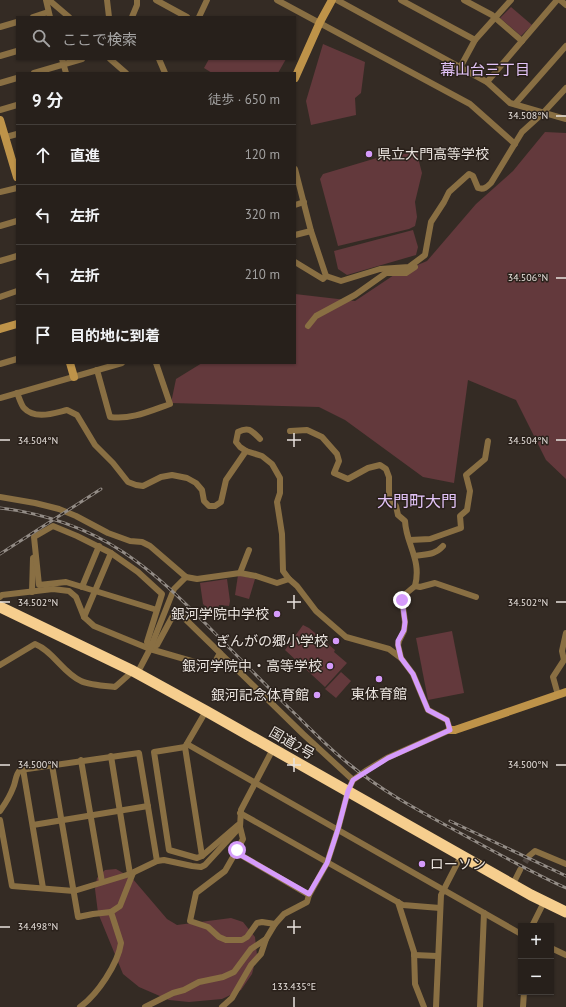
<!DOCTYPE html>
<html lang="ja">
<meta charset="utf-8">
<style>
body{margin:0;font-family:"PT Sans","Noto Sans JP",sans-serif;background:#332d28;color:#f1f3f6}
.controls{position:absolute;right:12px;bottom:12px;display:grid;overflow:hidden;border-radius:0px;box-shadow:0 1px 3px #0004}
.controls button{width:36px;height:36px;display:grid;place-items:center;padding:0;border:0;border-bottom:1px solid #433e3a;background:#27201b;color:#f1f3f6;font:20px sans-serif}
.stop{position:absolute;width:12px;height:12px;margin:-9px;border:3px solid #d59bfb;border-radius:50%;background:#fff}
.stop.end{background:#d59bfb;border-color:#fff;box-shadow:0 1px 4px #0008}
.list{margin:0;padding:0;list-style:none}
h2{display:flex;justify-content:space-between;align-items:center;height:52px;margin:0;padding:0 16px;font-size:17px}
h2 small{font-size:13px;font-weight:400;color:#a4a3a3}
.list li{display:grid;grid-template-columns:26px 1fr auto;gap:12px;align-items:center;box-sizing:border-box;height:60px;padding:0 16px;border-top:1px solid #433e3a}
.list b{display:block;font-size:15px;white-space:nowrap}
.list em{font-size:13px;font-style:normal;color:#a4a3a3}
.icon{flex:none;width:22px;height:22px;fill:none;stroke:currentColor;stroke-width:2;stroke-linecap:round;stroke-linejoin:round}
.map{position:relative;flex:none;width:566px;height:1007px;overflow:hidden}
.search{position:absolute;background:#27201b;box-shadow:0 1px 3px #0004;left:16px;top:16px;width:280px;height:44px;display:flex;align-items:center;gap:10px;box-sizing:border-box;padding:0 14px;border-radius:0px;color:#a4a3a3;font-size:15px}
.panel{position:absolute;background:#27201b;box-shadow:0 1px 3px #0004;left:16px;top:72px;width:280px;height:292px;border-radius:0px}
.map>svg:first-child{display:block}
.green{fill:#63393c}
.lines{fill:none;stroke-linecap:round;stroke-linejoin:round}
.street-tunnel{stroke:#4f4640;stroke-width:6;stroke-dasharray:6 3;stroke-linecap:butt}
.street{stroke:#896f43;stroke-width:6}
.secondary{stroke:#be9349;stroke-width:8}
.highway{stroke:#f6ce8e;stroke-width:11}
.rail-casing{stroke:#938c86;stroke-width:3}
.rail{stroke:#2a211b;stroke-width:1.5;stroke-dasharray:4.5;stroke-linecap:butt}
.route{stroke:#d59bfb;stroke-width:5}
.ticks{fill:none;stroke:#e8e2dd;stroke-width:1.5}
.poi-dot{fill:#d59bfb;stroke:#2a211b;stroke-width:1.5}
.labels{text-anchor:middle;stroke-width:3;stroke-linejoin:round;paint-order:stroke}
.poi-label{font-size:14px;fill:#e8e2dd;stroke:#2a211b;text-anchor:end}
.street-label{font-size:14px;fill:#e8e2dd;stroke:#2a211b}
.neighbourhood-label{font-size:15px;fill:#e3c4f9;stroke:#2a211b}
.quarter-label{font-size:16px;fill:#e3c4f9;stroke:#2a211b}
.ticks-label{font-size:10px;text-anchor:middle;fill:#e8e2dd;stroke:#2a211b;stroke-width:3;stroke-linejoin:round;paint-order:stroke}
</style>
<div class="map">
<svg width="566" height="1007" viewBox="0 0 566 1007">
<rect width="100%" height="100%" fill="#342b24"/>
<g class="green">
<polygon points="511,7 532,25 521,36 500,18"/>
<polygon points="323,44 365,62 361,93 355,98 356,115 311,125 306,101"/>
<polygon points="209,59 286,59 278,73 212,73 204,68"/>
<polygon points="545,132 566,133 566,479 546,460 516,400 468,380 454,483 423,477 345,420 319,407 171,403 176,379 202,363 295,363 295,294 355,301 394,275 427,261 476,204 513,171"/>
<polygon points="416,150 422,173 415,202 417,217 415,226 409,229 338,246 320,179 323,174 390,154 392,158"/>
<polygon points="413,230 418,247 416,255 347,275 338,269 334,251"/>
<polygon points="238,575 255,579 249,599 235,595"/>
<polygon points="227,579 230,601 229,606 219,605 218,609 207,608 203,604 200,583"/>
<polygon points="303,625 309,628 335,650 334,652 347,663 325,687 285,650"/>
<polygon points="452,631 464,693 428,700 416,638"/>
<polygon points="341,672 351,681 336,698 325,689"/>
<polygon points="116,869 132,878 167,919 177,925 231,918 243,922 255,937 257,955 252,974 241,990 222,999 189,1002 169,1000 139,987 123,974 98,913 95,889 97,878 105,870"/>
</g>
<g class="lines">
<polyline class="street-tunnel" points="520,870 529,856"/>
<g class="street">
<polyline points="46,0 50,17"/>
<polyline points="49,0 69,17"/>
<polyline points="107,0 109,17"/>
<polyline points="156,0 187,17"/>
<polyline points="277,0 470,104 515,144"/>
<polyline points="337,0 487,82 510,103 566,119"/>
<polyline points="401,0 475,40"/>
<polyline points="464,0 492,15 522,41"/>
<polyline points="560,0 566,5"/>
<polyline points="33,17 48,12"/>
<polyline points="132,17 137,5 137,0"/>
<polyline points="199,17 207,0"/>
<polyline points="0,27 17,22"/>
<polyline points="0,56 17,51"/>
<polyline points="62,59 66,73"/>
<polyline points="110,59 126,73"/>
<polyline points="159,59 165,73"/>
<polyline points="460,67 462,64 475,40 511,0"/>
<polyline points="34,73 82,59"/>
<polyline points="487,82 557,0"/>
<polyline points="0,83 17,78"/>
<polyline points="515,104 566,46"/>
<polyline points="0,110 17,105"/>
<polyline points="6,137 17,134"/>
<polyline points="295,169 311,231 326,276 323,279 295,262"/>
<polyline points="0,192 17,188"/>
<polyline points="295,205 304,202"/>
<polyline points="0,226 17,221"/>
<polyline points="295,235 311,231"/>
<polyline points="0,261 17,256"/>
<path d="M326,276L341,281L380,269L409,267L425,255L431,222L444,202L449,192L469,174L473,176L478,188C484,190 487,187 491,183L522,132L544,112L566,88"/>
<polyline points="0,297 17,291"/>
<polyline points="308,326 316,316 355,295 386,273 406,273 415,267"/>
<polyline points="0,364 17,359"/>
<path d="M97,370L110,417C131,420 150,411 170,404L156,363"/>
<path d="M17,393C19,397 21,405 24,408C35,420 54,413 67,410L77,415L95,445L113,463L128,482L136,485L143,486L161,477L172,475L187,478L196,483L202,490L204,501L209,506H215L221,502L226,480L246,451"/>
<polyline points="0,398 122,363"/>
<path d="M290,431L307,430L322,437L337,454L339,461L334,473L348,479L368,468L380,465L386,469L389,477V497L396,506L398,515L405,521C406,544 422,560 415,586L403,596L402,600L405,622L404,631L399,641L398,645L401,658"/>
<path d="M260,439C252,431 249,426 238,432L236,442L240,447L246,451L262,456L272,464L280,478V493L277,502L282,534L283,571L289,579"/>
<polyline points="0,497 35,503 59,509 76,516 108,533 130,541 142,542 150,546 186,577 197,579 240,573 256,576 277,583 289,579 297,586 316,611 346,637 389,649 401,658 413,674 428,710 447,720 450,730 387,758 367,770 353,780 348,791 338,829 327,863 309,895 307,902 284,914 275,924 266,939 251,949 234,972 223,977 199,982 184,990 173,993 145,1007"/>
<polyline points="410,540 430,539 461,528 460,516 467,510 470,491 466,475 485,459 488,441"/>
<path d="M415,556C427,554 435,555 443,546"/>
<polyline points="240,573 249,550"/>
<polyline points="415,586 420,587 435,583 476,597"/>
<polyline points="82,587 99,546"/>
<polyline points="32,592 33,558 35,557"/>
<polyline points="0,597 2,595 53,589 69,591 76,597 84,617 94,626 150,649 212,667 220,653"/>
<polyline points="157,610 66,582 39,585 34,537 53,526 77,536 111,553 138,572 162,594 147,642 150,649 157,645 176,610 303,734 353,780"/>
<polyline points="84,617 111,553"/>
<path d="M0,665L35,644C53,651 63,673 81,681C89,685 105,686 115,687L133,671"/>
<polyline points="140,668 150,649 174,589 186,577"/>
<polyline points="558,695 553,677 564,660 562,651 566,633"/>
<polyline points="206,711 185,747 154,752 169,850 197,858 202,856 238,825"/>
<polyline points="187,744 521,934"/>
<polyline points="185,747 202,856"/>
<polyline points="111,756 130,874"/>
<polyline points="81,760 102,882"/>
<polyline points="52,765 78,917 93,914 111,912"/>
<polyline points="23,769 43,888"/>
<path d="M0,811C5,804 10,796 13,788C16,782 15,775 20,770L139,753L157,861"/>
<polyline points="240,813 403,905 440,908"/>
<polyline points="0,820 12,886 74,891 130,874 157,861 164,860 192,866 201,867 205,865 240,827 241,810 273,749"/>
<polyline points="33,825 148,806"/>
<polyline points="240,827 243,839 237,850 239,854 309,895"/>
<polyline points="237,850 225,871 196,893 190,921 208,927 219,937 226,940 242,940 247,937 257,923 262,922 275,924"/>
<polyline points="529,856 535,851 566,864"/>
<polyline points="515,880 520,870"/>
<polyline points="398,902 414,952 415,984 424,1007"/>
<polyline points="532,926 544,902"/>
<polyline points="551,948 566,955"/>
<polyline points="414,955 437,956"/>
<path d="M80,1007C97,995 118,964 121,943L111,912L120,906L133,873"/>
<polyline points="222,1007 232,998 251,965 261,954 266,939"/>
<polyline points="436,1007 441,895 461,856"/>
<polyline points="480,1007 484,913"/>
<polyline points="523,1007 524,992"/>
</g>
<g class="secondary">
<polyline points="295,78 320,22 332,0"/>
<polyline points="0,120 17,177"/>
<polyline points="0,329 17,324"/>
<polyline points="70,363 74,377"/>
<polyline points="450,730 455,730 566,692"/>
</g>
<polyline class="highway" points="0,607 133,671 206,711 531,895 566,912"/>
<g class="rail-casing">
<g id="rail">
<path d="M0,508C43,513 87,528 123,552C155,573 181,599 207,625C234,653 261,680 288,707C308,726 327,747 349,764C379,789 414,808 449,827C488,848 526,870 566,888"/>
<polyline points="0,554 101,489"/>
<polyline points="450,821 566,876"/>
</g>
</g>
<use href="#rail" class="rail"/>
</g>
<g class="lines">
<polyline class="route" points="237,850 239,854 309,894 327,863 338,829 348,791 353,780 388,758 450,730 447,720 428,710 413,674 401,658 398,645 398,641 404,630 405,622 402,600"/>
</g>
<path class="ticks" d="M556,116H566M556,278H566M294,433V447M0,440H10M287,440H301M556,440H566M294,595V609M0,602H10M287,602H301M556,602H566M294,758V772M0,765H10M287,765H301M556,765H566M294,920V934M0,927H10M287,927H301M294,997V1007"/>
<g class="poi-dot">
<circle cx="369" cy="154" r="4"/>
<circle cx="277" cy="614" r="4"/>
<circle cx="336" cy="641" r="4"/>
<circle cx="330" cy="666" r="4"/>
<circle cx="379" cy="679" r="4"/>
<circle cx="317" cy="695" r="4"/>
<circle cx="422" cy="864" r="4"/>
</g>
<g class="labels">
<g class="poi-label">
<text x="377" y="159" text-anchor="start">県立大門高等学校</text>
<text x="269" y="619">銀河学院中学校</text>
<text x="328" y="646">ぎんがの郷小学校</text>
<text x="322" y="671">銀河学院中・高等学校</text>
<text x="379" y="699" text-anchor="middle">東体育館</text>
<text x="309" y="700">銀河記念体育館</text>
<text x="430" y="869" text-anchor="start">ローソン</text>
</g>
<g class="street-label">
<text transform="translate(292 743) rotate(30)" y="5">国道2号</text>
</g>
<g class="neighbourhood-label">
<text x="485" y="75">幕山台三丁目</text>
</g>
<g class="quarter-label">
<text x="417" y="507">大門町大門</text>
</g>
</g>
<g class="ticks-label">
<text x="528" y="119">34.508°N</text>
<text x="528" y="281">34.506°N</text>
<text x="38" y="444">34.504°N</text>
<text x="528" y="444">34.504°N</text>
<text x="38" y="606">34.502°N</text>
<text x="528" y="606">34.502°N</text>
<text x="38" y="768">34.500°N</text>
<text x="528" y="768">34.500°N</text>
<text x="38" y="930">34.498°N</text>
<text x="294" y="990">133.435°E</text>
</g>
</svg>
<div class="controls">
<button>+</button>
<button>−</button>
</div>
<div class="stop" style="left:237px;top:850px"></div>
<div class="stop end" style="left:402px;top:600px"></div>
<div class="search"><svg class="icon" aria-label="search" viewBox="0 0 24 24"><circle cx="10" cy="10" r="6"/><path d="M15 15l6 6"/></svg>ここで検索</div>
<section class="panel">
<h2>9 分<small>徒歩 · 650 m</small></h2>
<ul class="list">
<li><svg class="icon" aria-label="ahead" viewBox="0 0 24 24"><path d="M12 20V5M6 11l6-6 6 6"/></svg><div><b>直進</b></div><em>120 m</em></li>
<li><svg class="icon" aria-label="left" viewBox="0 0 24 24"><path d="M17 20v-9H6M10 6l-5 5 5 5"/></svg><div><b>左折</b></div><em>320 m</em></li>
<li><svg class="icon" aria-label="left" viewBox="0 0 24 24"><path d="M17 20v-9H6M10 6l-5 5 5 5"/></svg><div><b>左折</b></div><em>210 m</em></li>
<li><svg class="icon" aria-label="arrive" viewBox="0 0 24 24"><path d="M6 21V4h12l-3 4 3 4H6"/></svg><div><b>目的地に到着</b></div></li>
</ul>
</section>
</div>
